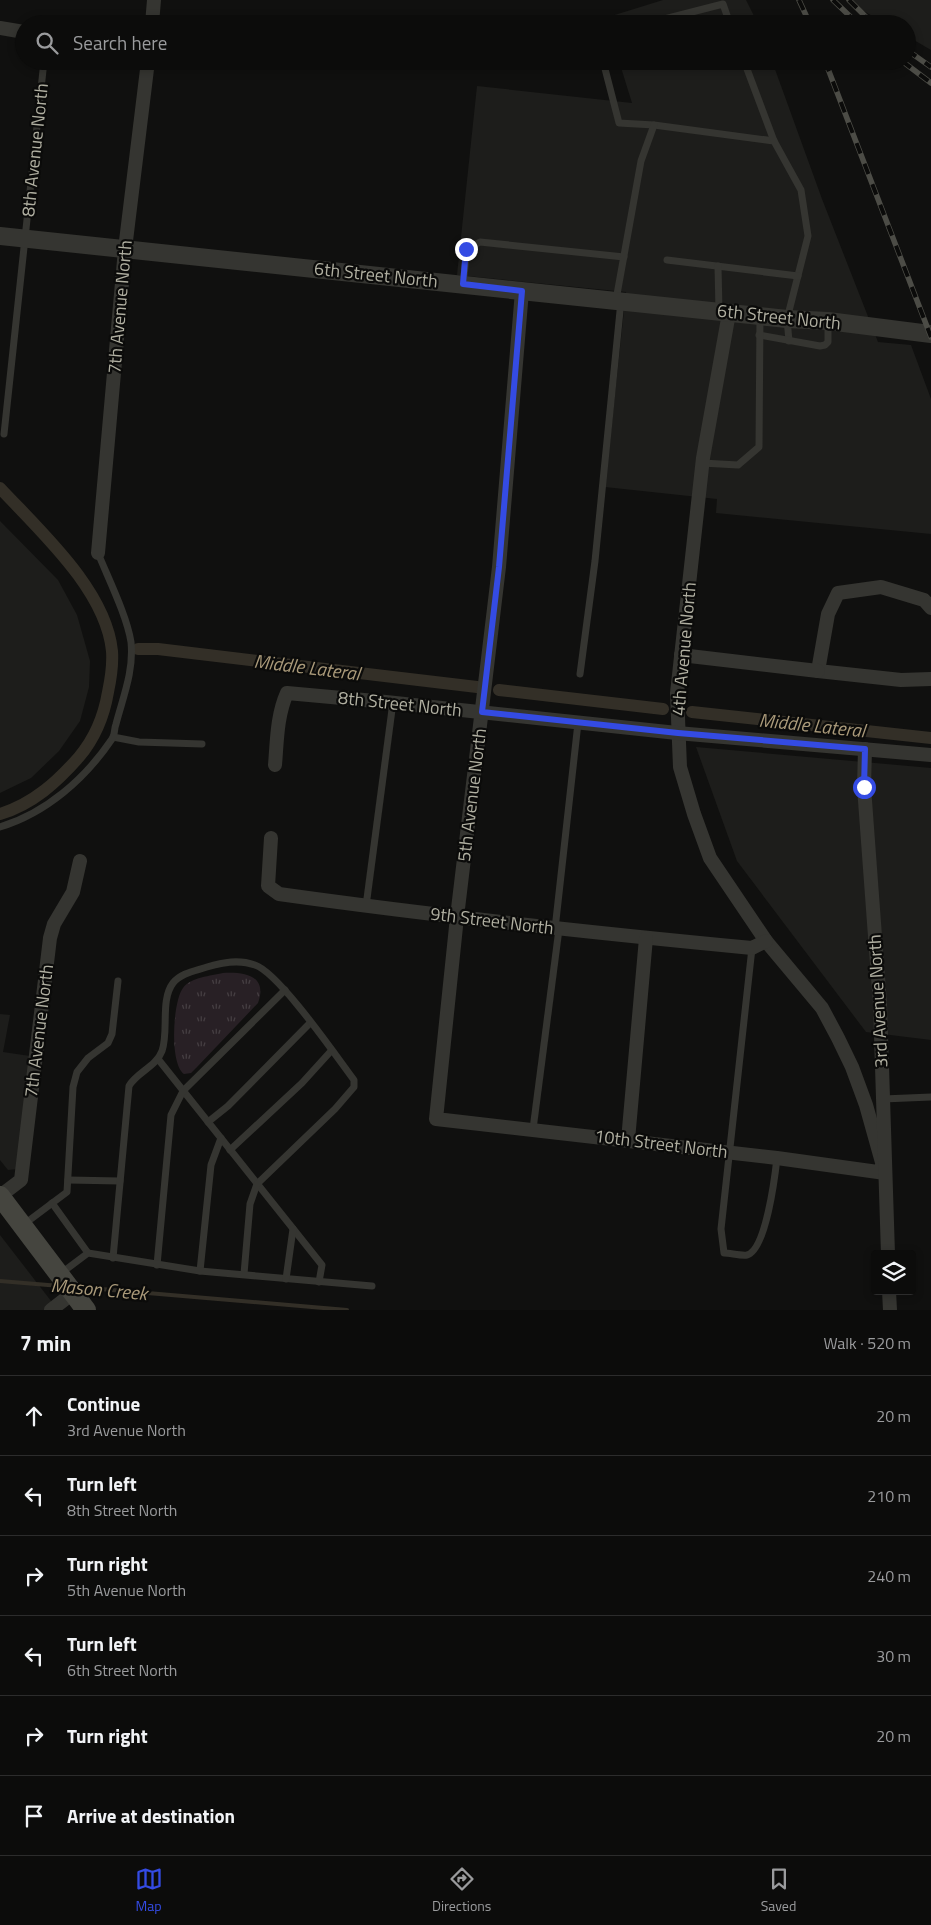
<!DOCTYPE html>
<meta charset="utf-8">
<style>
body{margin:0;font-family:"Titillium Web",sans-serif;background:#1a1a19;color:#f1f3f6}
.controls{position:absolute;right:15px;bottom:15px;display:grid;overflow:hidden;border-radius:5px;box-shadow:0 2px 8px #0003}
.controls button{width:45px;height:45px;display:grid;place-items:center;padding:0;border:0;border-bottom:1px solid #2c2c2c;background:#0c0c0b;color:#f1f3f6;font:25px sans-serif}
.stop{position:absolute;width:15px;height:15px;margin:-11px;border:4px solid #344be3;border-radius:50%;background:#fff}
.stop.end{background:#344be3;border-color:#fff;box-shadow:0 1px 5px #0008}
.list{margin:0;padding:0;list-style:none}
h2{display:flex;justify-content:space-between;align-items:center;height:65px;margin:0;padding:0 20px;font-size:21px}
h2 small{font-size:16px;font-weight:400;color:#9a9b9d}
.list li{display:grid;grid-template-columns:32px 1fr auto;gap:15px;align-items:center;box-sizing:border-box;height:80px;padding:0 20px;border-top:1px solid #2c2c2c}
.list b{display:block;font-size:19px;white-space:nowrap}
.list p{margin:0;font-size:16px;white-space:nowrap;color:#9a9b9d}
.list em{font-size:16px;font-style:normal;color:#9a9b9d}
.icon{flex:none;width:28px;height:28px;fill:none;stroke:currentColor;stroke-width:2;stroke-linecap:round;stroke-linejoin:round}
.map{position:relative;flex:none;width:931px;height:1310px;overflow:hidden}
.search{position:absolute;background:#0c0c0b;box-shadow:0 2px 8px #0003;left:15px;right:15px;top:15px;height:55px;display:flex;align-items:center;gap:12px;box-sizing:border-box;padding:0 18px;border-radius:28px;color:#9a9b9d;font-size:19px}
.sheet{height:545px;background:#0c0c0b}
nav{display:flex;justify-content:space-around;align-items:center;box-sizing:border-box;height:70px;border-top:1px solid #2c2c2c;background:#0c0c0b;font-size:14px;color:#9a9b9d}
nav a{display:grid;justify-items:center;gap:2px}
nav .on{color:#344be3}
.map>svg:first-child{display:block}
.built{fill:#1d1d1b}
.grass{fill:url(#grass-tufts)}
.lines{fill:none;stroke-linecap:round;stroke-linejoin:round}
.stream{stroke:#332f27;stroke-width:4}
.canal{stroke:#332f27;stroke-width:12}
.service{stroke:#353531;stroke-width:7}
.minor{stroke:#353531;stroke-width:14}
.tertiary{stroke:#353531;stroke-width:18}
.secondary{stroke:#45453f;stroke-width:20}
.rail-casing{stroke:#4c4c46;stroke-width:5.5}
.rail{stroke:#0b0b0a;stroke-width:4;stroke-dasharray:11;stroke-linecap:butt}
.route{stroke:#344be3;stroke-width:6}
.labels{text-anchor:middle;stroke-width:4.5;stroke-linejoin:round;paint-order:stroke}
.street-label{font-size:18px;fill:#b0afa1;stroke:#0b0b0a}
.water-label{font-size:19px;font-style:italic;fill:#aa9a7a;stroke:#0b0b0a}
</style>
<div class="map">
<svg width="931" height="1310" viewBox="0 0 931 1310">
<defs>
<pattern id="grass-tufts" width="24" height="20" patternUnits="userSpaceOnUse" patternTransform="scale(1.25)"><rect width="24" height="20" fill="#282025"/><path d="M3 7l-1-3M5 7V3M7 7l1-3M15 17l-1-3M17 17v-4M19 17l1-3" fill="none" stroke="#453e42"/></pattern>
</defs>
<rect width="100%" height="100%" fill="#10100f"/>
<g class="built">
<polygon points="663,0 746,0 758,24 607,24 605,18"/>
<polygon points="852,0 931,0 931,50 907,36 907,24 886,24 857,7"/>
<polygon points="619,61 772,61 822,199 878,342 911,345 931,399 931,534 716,513 717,499 605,487 626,292 457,275 477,86 632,103"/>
<polygon points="0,521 58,580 77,615 90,661 89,687 80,721 59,751 31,778 0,793"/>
<polygon points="696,747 931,768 931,1040 866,1032 737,861"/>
<polygon points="0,1014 10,1015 3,1052 30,1056 18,1169 8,1170 0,1160"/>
<polygon points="0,1235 58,1310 0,1310"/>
</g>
<path class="grass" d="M223,973C244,972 268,975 258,1003L197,1067L191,1073L184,1074C169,1063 173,1001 183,988C191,977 211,976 223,973Z"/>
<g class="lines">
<g class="stream">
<polyline points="0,1281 60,1286"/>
<polyline points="77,1287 347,1310"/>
</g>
<g class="canal">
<path d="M0,488C40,531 106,590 112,651C113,665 111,678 108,692C104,716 95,738 79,757C57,782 33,804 0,814"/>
<polyline points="138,649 158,649 477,687"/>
<polyline points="499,690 663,709"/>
<polyline points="692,712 931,738"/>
</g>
<g class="service">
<polyline points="645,24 723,4 730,24"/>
<polyline points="603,61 619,123 654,125 774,141"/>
<polyline points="744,61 774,141 801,190 808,236 787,319 789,341"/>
<polyline points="667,260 798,276"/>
<polyline points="718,266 719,311"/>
<polyline points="463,284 467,249 480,242 624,257"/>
<polyline points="616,300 641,161 654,125"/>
<polyline points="759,335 820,346 825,345 828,342 828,322"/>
<polyline points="4,434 44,61"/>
<polyline points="702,463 738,465 759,447 760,316"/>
<polyline points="580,674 595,561 621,301"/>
<polyline points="113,737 139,742 202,744"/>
<path d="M0,827C46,813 85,779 112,739C115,735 114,729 116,724C123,697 134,671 131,642C127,616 108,578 98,553"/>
<polyline points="366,906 393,702"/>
<polyline points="555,929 578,723"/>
<path d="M752,948L721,1229L724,1253C730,1253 741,1256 747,1255C766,1250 775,1176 777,1158"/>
<polyline points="158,1059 322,1265 319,1282"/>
<polyline points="883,1099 931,1097"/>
<polyline points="208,1122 228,1106 310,1023"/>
<polyline points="533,1129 559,929"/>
<polyline points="230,1150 302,1083 331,1051"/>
<polyline points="68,1180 120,1181"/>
<polyline points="52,1203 88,1253"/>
<polyline points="23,1225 67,1192 73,1087 77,1072 88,1058 108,1043 112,1034 118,981"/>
<path d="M113,1258L129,1086C137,1072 156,1067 162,1051C169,1031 160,1000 173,983C181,973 195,971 207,967C223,962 239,959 255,965C279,973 336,1056 354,1080V1087L335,1109L257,1184L250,1204L244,1274"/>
<polyline points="157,1265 171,1115 183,1091 285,990"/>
<polyline points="200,1271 211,1165 221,1138"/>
<polyline points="60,1274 88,1253 200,1271 372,1286"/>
<polyline points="286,1279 293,1229"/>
</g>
<g class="minor">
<polyline points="152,24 154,0"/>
<polyline points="0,28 24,32"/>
<polyline points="522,291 499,567 457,917 436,1119 777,1158 885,1173 866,1105 852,1067 838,1038 822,1008 766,941 710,858 694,814 680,767 677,693 703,458 729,313"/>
<polyline points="98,553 125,249 148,61"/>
<polyline points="931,608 924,600 881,587 838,593 828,614 818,671 901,680 931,679"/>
<polyline points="681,655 818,671"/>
<polyline points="865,749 864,787 880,1004 888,1254"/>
<path d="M275,765C277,741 277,715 287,693L386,702L677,733L931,755"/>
<path d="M271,838L268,886L279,894C436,916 594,933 752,948L766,941"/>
<polyline points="628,1140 646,938"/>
<polyline points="0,1196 21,1180 50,938 54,924 73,892 80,861"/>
<polyline points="889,1291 890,1310"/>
<polyline points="51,1310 73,1293"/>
</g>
<polyline class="tertiary" points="0,236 787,319 828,321 931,334"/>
<polyline class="secondary" points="0,1196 86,1310"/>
<g class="rail-casing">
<g id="rail">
<polyline points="799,0 810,24"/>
<polyline points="833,0 858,24"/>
<polyline points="849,0 873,24"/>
<polyline points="907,50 931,67"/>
<polyline points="825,61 931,337"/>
<polyline points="902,61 931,83"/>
</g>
</g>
<use href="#rail" class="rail"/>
</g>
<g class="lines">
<polyline class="route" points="466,249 463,284 522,291 499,567 482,712 678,733 865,749 864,787"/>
</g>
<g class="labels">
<g class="street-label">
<text transform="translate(35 150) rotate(-84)" y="6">8th Avenue North</text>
<text transform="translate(376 275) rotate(6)" y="6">6th Street North</text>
<text transform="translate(120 307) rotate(-85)" y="6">7th Avenue North</text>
<text transform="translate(779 317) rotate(6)" y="6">6th Street North</text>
<text transform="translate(684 649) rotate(-85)" y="6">4th Avenue North</text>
<text transform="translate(400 704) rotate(6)" y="6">8th Street North</text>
<text transform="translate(472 795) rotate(-83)" y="6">5th Avenue North</text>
<text transform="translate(492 921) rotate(7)" y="6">9th Street North</text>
<text transform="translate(878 1001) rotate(-93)" y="6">3rd Avenue North</text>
<text transform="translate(39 1031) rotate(-83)" y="6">7th Avenue North</text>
<text transform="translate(661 1144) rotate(7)" y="6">10th Street North</text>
</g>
<g class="water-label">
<text transform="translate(307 667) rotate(7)" y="7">Middle Lateral</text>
<text transform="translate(812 725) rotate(6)" y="7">Middle Lateral</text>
<text transform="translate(99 1289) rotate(5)" y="7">Mason Creek</text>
</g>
</g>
</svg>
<div class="controls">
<button><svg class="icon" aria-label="layers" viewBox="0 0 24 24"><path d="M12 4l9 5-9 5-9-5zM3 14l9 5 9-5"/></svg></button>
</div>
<div class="stop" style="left:864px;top:787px"></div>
<div class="stop end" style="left:466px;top:249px"></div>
<div class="search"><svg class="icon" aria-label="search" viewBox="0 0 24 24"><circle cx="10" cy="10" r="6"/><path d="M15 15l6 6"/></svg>Search here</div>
</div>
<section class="sheet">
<h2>7 min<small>Walk · 520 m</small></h2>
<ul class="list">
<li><svg class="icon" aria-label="ahead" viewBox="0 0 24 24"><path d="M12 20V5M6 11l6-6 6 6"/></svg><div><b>Continue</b><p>3rd Avenue North</p></div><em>20 m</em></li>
<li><svg class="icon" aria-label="left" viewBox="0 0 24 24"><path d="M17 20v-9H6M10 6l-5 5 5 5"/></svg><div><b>Turn left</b><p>8th Street North</p></div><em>210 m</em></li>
<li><svg class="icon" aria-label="right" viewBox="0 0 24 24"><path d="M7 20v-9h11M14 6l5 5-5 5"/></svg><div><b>Turn right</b><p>5th Avenue North</p></div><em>240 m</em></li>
<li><svg class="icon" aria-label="left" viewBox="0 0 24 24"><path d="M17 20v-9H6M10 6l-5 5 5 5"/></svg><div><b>Turn left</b><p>6th Street North</p></div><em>30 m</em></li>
<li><svg class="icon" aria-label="right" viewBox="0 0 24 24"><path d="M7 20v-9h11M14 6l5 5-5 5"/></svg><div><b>Turn right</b></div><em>20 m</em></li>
<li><svg class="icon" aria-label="arrive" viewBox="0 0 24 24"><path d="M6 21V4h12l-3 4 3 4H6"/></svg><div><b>Arrive at destination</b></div></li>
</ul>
</section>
<nav>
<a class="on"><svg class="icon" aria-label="map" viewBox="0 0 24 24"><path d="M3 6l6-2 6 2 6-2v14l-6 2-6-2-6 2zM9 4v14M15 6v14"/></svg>Map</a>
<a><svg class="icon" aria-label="directions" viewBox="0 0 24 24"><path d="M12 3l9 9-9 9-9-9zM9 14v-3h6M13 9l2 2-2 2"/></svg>Directions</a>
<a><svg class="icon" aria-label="saved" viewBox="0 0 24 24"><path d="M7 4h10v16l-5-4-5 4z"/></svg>Saved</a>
</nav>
